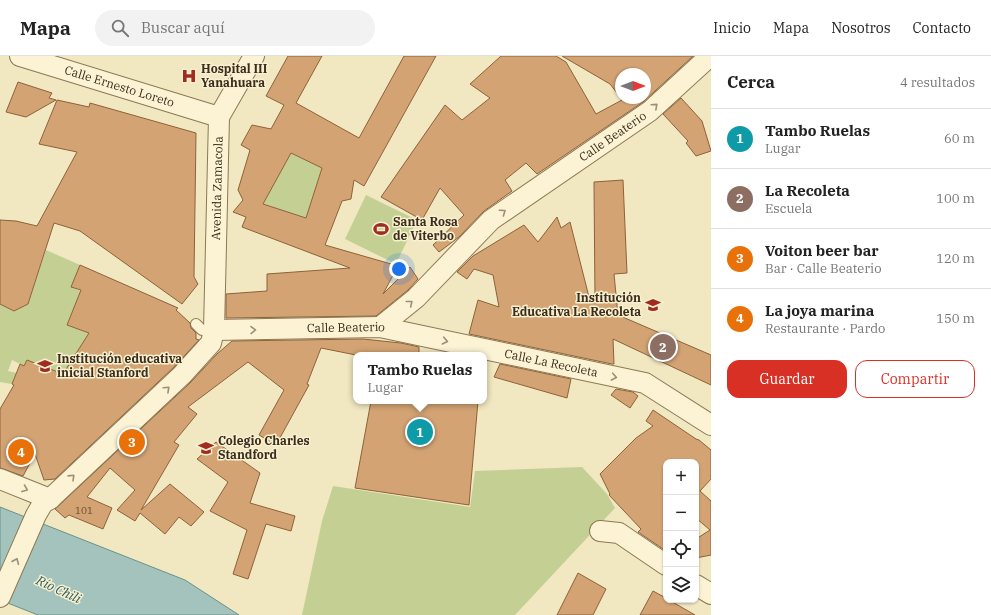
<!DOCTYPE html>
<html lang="es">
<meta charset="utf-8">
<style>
body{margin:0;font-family:"IBM Plex Serif",serif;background:#f2f2f2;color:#222}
.controls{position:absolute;right:12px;bottom:12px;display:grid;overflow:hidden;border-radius:8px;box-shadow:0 1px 3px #0004}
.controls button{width:36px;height:36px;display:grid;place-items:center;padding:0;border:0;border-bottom:1px solid #e0e0e0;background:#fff;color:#222;font:20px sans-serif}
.compass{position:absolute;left:615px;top:12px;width:36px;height:36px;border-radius:50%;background:#fff;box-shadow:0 1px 3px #0004;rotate:90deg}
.you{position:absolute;left:399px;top:213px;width:14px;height:14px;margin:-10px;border:3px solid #fff;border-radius:50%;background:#1a73e8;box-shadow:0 0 0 6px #1a73e833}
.badge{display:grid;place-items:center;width:26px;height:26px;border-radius:50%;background:#d93025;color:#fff;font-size:13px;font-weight:700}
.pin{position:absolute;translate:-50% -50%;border:2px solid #fff;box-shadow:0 1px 4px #0006}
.popup{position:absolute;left:353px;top:296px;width:134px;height:52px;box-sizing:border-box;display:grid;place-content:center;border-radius:8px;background:#fff;filter:drop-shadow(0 1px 3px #0005);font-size:13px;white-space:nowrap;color:#767676}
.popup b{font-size:15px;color:#222}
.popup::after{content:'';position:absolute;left:50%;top:100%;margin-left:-8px;border:8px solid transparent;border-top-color:#fff}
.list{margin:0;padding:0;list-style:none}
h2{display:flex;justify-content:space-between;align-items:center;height:52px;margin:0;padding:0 16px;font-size:17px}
h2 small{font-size:13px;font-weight:400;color:#767676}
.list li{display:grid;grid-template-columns:26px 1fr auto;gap:12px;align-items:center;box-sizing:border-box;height:60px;padding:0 16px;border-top:1px solid #e0e0e0}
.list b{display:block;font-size:15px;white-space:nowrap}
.list p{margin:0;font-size:13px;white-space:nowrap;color:#767676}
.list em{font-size:13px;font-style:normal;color:#767676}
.actions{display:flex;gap:8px;padding:12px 16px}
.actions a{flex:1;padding:9px 0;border:1px solid #d93025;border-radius:12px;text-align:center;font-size:14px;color:#d93025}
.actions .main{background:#d93025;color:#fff}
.icon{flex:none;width:22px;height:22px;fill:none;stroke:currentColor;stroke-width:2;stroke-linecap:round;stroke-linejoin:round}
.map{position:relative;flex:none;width:711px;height:559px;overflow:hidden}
header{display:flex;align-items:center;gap:24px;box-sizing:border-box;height:56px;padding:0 20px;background:#fff;border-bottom:1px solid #e0e0e0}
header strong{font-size:19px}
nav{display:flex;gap:22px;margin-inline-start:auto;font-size:14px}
.search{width:280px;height:36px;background:#f2f2f2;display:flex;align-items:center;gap:10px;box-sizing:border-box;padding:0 14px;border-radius:22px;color:#767676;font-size:15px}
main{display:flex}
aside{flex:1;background:#fff}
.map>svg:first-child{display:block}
.green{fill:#c4d093}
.water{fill:#a3c3bc;stroke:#69928b}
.building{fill:#d3a373;stroke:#8d623a;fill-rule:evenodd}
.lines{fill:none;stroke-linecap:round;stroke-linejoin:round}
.service-casing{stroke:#8c7856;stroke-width:12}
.minor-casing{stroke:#8c7856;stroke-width:22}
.service{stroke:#fbf3d4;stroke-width:10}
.minor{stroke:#fbf3d4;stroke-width:20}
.oneway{stroke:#9a9078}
.labels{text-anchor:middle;stroke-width:3;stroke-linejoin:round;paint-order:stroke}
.number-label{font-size:10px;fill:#604a32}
.poi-label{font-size:12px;font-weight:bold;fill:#3a2d1c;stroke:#f8f0d0;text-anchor:start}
.street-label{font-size:12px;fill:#3a2d1c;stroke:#f8f0d0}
.water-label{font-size:13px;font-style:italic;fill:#2a5a5b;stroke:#f8f0d0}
</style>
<header>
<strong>Mapa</strong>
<div class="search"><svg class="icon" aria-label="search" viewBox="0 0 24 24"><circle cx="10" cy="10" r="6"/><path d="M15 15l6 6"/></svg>Buscar aquí</div>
<nav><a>Inicio</a><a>Mapa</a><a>Nosotros</a><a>Contacto</a></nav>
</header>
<main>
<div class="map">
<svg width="711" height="559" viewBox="0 0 711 559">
<rect width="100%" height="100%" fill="#f1e7c0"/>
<g class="green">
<polygon points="291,97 322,112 306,162 263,148"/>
<polygon points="366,139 417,164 396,208 345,183"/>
<polygon points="46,194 80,209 71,231 81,235 67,269 89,277 69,308 94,320 94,333 27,304 24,310 12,304 8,315 17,317 12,328 0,326 0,248 14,255 28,248"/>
<polygon points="582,411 607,438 615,452 515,559 302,559 322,465 333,430 470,451 475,415"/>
</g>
<polygon class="water" points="0,451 185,524 239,559 38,559 0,544"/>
<g class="building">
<path d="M288,0H322L296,47L359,82L404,0H436L364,130L354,124L351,143L342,145L325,189L398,210L383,238L410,211L418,223L408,234L376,260L226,262V238L267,235V218L350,212L242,171L246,161L233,156L243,144L238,134L250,94L241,89L252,69L271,73L284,49L266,40ZM291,97L322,112L306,162L263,148Z"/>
<polygon points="501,0 556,0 566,6 596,58 622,44 621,42 645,42 645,18 621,18 621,42 610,28 562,0 693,0 643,46 537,118 526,107 505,124 512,135 484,155 459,181 439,196 433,189 464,159 440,132 422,164 381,141 445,49 462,64 490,42 470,28"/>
<polygon points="18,26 52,37 49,42 56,44 26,61 6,56"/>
<polygon points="681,42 702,65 711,95 696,100 686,87 688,85 663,58"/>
<polygon points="57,44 89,51 90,47 196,77 194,221 198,228 182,248 80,175 54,167 28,248 14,255 0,248 0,164 16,165 37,170 77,96 39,88"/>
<polygon points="623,124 627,217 614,218 618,259 711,299 711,329 613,283 614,308 612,308 469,278 478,244 499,251 493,219 474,213 467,223 457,216 473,200 524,169 538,186 557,161 561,172 570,166 590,245 595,244 594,126"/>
<polygon points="80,209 178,252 176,254 190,267 191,272 196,277 196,283 199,284 174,311 55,423 44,424 35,398 23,420 0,412 0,353 14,329 12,328 20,308 24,310 27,304 63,318 89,277 67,269 81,234 71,231"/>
<polygon points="363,283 401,287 419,291 419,299 356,299 321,292 307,328 309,329 276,389 259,379 284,334 248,306 188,351 197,358 174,386 179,389 141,454 170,428 204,456 191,470 179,461 165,478 140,457 135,465 117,454 135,434 110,412 87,441 112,452 103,473 69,459 65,462 55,453 190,327 217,298 232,285"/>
<polygon points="500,308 571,323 567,342 494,321"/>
<polygon points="616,333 633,336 638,340 630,352 611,339"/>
<polygon points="371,345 478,345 469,449 355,432"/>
<polygon points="653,354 696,383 699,384 711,394 711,423 700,435 711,445 711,499 696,502 696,483 710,474 696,462 696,406 666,406 666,495 638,476 641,473 609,439 610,438 600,418 636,382 653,370 646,365"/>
<polygon points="216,386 260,417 250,447 295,460 291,475 266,468 248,523 233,518 247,474 210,455 228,426 197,403"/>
<polygon points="578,517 606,533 593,559 557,559"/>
<polygon points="653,535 666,542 666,544 669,544 695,559 640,559"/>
</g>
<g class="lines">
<g class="service-casing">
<polyline id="service" points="196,268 202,274 214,274"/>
</g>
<g class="minor-casing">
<g id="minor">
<path id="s1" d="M20,0L219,61"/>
<path id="s2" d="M380,271L416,242L491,164L650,55L710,0"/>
<path id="s3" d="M214,274L380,271L645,327L711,369"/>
<polyline points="0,423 50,443"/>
<polyline points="600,475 619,477 666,509"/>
<polyline points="696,529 711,538"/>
<path id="s4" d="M0,541L36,459L43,447L50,443L182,319L211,287L214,274L219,61L254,0"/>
</g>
</g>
<use href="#service" class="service"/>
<use href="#minor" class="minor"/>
</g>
<defs><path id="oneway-chevron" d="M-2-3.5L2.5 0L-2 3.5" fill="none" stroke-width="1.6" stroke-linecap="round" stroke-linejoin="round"/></defs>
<g class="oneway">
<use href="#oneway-chevron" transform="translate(655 50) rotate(-42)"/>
<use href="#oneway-chevron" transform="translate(503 156) rotate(-35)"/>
<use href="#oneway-chevron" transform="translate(410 247) rotate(-39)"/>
<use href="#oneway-chevron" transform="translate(253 274) rotate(-1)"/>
<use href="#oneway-chevron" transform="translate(445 285) rotate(12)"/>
<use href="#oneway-chevron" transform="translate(614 321) rotate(11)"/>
<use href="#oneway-chevron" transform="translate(167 333) rotate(-43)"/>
<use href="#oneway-chevron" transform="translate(72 421) rotate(-44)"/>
<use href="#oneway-chevron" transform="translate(25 433) rotate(22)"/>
<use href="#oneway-chevron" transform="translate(16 505) rotate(-67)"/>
</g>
<defs>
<g id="hospital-bare" transform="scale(1.2)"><path d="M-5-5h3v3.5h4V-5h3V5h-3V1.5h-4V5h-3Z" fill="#a02c21" stroke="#f8f0d0" stroke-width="2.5" paint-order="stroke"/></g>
<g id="stadium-bare" transform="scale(1.2)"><path d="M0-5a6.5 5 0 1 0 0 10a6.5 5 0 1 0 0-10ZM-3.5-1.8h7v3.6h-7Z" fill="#a02c21" stroke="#f8f0d0" stroke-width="2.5" paint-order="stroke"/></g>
<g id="school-bare" transform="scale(1.2)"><path d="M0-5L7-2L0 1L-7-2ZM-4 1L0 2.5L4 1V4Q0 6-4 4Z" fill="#a02c21" stroke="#f8f0d0" stroke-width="2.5" paint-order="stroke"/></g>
</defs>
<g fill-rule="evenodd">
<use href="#hospital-bare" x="189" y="20"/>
<use href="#stadium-bare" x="381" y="173"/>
<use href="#school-bare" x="653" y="249"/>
<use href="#school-bare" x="45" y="310"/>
<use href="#school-bare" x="206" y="392"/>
</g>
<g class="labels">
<g class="number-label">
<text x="84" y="458">101</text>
</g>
<g class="poi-label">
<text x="201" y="17">Hospital III<tspan x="201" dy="14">Yanahuara</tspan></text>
<text x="393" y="170">Santa Rosa<tspan x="393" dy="14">de Viterbo</tspan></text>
<text x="641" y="246" text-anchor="end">Institución<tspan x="641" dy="14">Educativa La Recoleta</tspan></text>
<text x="57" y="307">Institución educativa<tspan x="57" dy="14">inicial Stanford</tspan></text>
<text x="218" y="389">Colegio Charles<tspan x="218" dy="14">Standford</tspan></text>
</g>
<g class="street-label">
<text dy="4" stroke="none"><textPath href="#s1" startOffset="104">Calle Ernesto Loreto</textPath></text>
<text dy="4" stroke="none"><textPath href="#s2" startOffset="302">Calle Beaterio</textPath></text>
<text dy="4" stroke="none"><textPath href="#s4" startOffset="491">Avenida Zamacola</textPath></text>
<text dy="4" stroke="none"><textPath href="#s3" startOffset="132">Calle Beaterio</textPath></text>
<text dy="4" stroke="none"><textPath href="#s3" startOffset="341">Calle La Recoleta</textPath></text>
</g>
<g class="water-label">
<text transform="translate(59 533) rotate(25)" y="5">Río Chili</text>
</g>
</g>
</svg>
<div class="controls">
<button>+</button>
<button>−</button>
<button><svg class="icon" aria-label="locate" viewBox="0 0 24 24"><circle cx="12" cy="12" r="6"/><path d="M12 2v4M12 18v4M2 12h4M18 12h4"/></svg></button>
<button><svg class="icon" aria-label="layers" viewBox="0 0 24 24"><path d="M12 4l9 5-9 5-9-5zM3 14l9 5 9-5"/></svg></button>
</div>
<svg class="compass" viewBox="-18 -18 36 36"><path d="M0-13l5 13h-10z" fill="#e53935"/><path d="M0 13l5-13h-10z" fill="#767676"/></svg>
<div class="you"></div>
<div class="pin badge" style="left:420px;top:376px;background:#0f9aa8">1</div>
<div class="popup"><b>Tambo Ruelas</b>Lugar</div>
<div class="pin badge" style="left:663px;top:291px;background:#8d6e63">2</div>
<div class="pin badge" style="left:132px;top:386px;background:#e8710a">3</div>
<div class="pin badge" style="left:21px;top:396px;background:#e8710a">4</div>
</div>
<aside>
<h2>Cerca<small>4 resultados</small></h2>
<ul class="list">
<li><span class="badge" style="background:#0f9aa8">1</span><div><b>Tambo Ruelas</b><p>Lugar</p></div><em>60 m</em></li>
<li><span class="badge" style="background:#8d6e63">2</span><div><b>La Recoleta</b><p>Escuela</p></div><em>100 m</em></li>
<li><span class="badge" style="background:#e8710a">3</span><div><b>Voiton beer bar</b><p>Bar · Calle Beaterio</p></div><em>120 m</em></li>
<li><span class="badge" style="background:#e8710a">4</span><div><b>La joya marina</b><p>Restaurante · Pardo</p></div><em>150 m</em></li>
</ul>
<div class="actions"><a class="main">Guardar</a><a>Compartir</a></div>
</aside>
</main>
